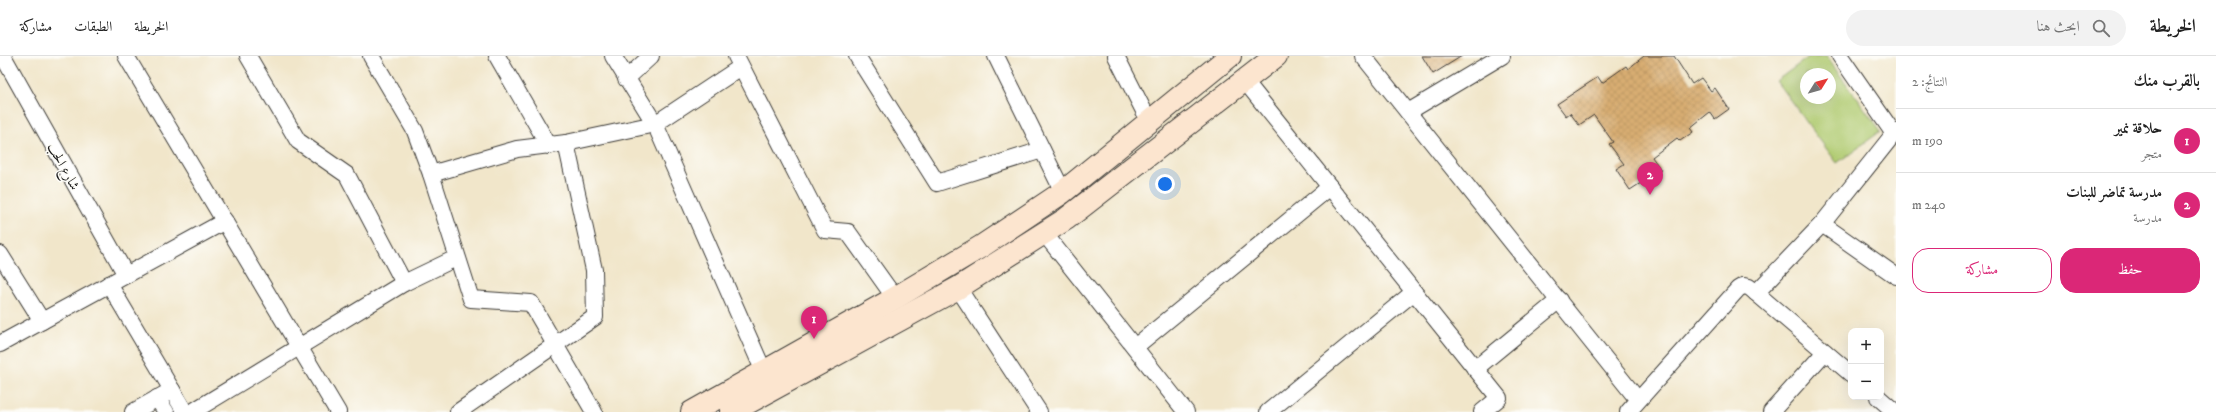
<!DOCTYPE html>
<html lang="ar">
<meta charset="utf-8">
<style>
body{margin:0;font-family:"IM FELL DW Pica",Amiri,serif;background:#f2f2f2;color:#222;direction:rtl}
.controls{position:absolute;right:12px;bottom:12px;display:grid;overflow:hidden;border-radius:8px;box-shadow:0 4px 16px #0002}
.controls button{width:36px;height:36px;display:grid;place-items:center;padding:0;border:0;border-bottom:1px solid #e0e0e0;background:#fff;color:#222;font:20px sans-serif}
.compass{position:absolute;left:1800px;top:12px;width:36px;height:36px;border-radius:50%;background:#fff;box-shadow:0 4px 16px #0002;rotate:53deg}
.you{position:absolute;left:1165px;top:128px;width:14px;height:14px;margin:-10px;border:3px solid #fff;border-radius:50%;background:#1a73e8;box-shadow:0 0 0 6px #1a73e833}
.badge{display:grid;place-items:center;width:26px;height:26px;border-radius:50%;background:#db2777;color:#fff;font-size:13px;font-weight:700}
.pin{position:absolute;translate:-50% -33px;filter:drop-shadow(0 1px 2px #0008)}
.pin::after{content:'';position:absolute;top:21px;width:14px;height:12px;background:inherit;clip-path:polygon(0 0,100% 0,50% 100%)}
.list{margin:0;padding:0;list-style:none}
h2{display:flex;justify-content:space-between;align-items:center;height:52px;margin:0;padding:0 16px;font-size:17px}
h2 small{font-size:13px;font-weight:400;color:#767676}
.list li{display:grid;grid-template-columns:26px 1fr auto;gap:12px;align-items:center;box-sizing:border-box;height:64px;padding:0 16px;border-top:1px solid #e0e0e0}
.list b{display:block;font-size:15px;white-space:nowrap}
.list p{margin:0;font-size:13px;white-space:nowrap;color:#767676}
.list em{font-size:13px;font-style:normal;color:#767676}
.actions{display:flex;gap:8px;padding:12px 16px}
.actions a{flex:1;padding:9px 0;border:1px solid #db2777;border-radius:16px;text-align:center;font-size:14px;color:#db2777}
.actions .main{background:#db2777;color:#fff}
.icon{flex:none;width:22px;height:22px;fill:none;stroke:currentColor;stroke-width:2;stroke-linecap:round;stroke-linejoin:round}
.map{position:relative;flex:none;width:1896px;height:356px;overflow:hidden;direction:ltr}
header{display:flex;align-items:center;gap:24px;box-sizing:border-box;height:56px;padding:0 20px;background:#fff;border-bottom:1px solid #e0e0e0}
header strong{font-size:19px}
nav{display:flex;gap:22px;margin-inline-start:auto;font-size:14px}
.search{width:280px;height:36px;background:#f2f2f2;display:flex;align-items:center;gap:10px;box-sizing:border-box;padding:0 14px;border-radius:22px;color:#767676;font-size:15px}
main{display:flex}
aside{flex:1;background:#fff}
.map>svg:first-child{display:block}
.green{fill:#b0cb71;stroke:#667446;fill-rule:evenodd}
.building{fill:url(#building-cross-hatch)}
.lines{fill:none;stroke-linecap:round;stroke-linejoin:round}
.minor-casing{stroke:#3c3a36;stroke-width:18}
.secondary-casing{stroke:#3c3a36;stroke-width:24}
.minor{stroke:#fff;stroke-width:16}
.secondary{stroke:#fce5cf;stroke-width:22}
.labels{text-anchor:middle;stroke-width:3;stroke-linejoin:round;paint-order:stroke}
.street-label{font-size:14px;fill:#1c1c1c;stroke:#fdfcf7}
</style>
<header>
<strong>الخريطة</strong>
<div class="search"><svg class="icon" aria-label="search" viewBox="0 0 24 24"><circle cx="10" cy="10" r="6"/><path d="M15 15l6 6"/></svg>ابحث هنا</div>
<nav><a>الخريطة</a><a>الطبقات</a><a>مشاركة</a></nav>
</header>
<main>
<aside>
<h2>بالقرب منك<small>النتائج: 2</small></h2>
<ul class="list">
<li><span class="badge">1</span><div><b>حلاقة نمير</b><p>متجر</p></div><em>190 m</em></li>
<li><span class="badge">2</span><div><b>مدرسة تماضر للبنات</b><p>مدرسة</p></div><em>240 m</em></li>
</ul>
<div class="actions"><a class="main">حفظ</a><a>مشاركة</a></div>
</aside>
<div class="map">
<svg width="1896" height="356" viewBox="0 0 1896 356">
<defs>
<pattern id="building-cross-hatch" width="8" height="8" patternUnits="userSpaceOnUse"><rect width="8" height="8" fill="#d8ad72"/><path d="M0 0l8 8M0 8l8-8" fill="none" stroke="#b99462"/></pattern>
</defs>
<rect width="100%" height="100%" fill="#fdfcf7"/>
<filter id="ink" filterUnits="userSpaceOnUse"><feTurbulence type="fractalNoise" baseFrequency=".025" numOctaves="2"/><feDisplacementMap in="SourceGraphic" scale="8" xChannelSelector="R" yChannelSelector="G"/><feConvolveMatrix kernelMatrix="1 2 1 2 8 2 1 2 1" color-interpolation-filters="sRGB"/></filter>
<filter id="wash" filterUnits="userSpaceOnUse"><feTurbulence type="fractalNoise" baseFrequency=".012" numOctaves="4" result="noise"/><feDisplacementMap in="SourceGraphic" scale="16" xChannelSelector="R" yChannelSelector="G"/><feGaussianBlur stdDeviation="0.9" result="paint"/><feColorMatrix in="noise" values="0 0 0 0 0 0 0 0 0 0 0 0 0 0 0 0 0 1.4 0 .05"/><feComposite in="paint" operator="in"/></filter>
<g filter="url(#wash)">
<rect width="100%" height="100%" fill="#f1e6ca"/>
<path class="green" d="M1810,0H1826L1881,75L1837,107L1776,25ZM1806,18H1830V42H1806Z"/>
<g id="blocks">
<g class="building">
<polygon points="1422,0 1462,0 1433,18"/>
<polygon points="1644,0 1674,0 1692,28 1701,22 1711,35 1715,32 1729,53 1715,63 1710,56 1690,72 1693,76 1680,85 1677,82 1652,101 1661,114 1630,134 1616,113 1624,108 1609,88 1613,86 1594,59 1579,69 1570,57 1566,60 1557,48 1598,21 1602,27 1626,10 1628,13"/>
</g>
</g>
</g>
<g filter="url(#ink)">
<use href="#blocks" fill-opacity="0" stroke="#3c3a36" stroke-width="1"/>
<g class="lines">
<g class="minor-casing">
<g id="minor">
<polyline points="3,0 126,219"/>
<polyline points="126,0 338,356"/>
<polyline points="248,0 298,85 347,119 404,227"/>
<polyline points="371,0 415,75 431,118 471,243 531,247 594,356"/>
<polyline points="497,0 549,90"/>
<polyline points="613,0 655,68 764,316"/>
<polyline points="736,0 825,174 848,176 895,242"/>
<polyline points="857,0 937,127 1042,94"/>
<polyline points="996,0 1063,136"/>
<polyline points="1116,0 1150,67"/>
<polyline points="1363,0 1638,344"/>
<polyline points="1840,0 1894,78"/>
<polyline points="626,23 651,0"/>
<polyline points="1245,25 1499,342 1482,356"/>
<polyline points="1408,56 1502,0"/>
<polyline points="431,118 517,93 566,87 655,68 741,11"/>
<polyline points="1822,168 1896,220"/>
<polyline points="1044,177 1186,356"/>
<polyline points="0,198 42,265"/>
<polyline points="109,228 185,356"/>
<polyline points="958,232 1039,356"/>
<polyline points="1756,237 1822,168 1896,75"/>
<polyline points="0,288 225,165"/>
<polyline points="1135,291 1330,131"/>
<polyline points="1475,313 1559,244"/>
<polyline points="1878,341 1895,356"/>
<polyline points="157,342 166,356"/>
<polyline points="133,356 172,334"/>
<polyline points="192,356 404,227 456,202"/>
<polyline points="458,356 595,261 594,214 566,87"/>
<polyline points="1268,356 1414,236"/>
<polyline points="1628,356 1738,233 1743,230 1749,231 1851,318"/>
<polyline points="1771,356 1825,296"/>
</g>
</g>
<g class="secondary-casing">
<g id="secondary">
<polyline points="692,356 895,242 982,190 1063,136 1230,0"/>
<polyline points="731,356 958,232 1066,163 1276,0"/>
</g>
</g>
<use href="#minor" class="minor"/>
<use href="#secondary" class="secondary"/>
</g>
</g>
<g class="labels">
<g class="street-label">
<text transform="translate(64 110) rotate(61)" y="5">شارع الحب</text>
</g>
</g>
</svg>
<div class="controls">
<button>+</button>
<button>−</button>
</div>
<svg class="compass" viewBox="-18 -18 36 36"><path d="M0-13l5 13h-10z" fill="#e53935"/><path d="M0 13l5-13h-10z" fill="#767676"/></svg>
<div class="you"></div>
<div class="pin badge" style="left:814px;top:283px">1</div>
<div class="pin badge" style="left:1650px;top:139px">2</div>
</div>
</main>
